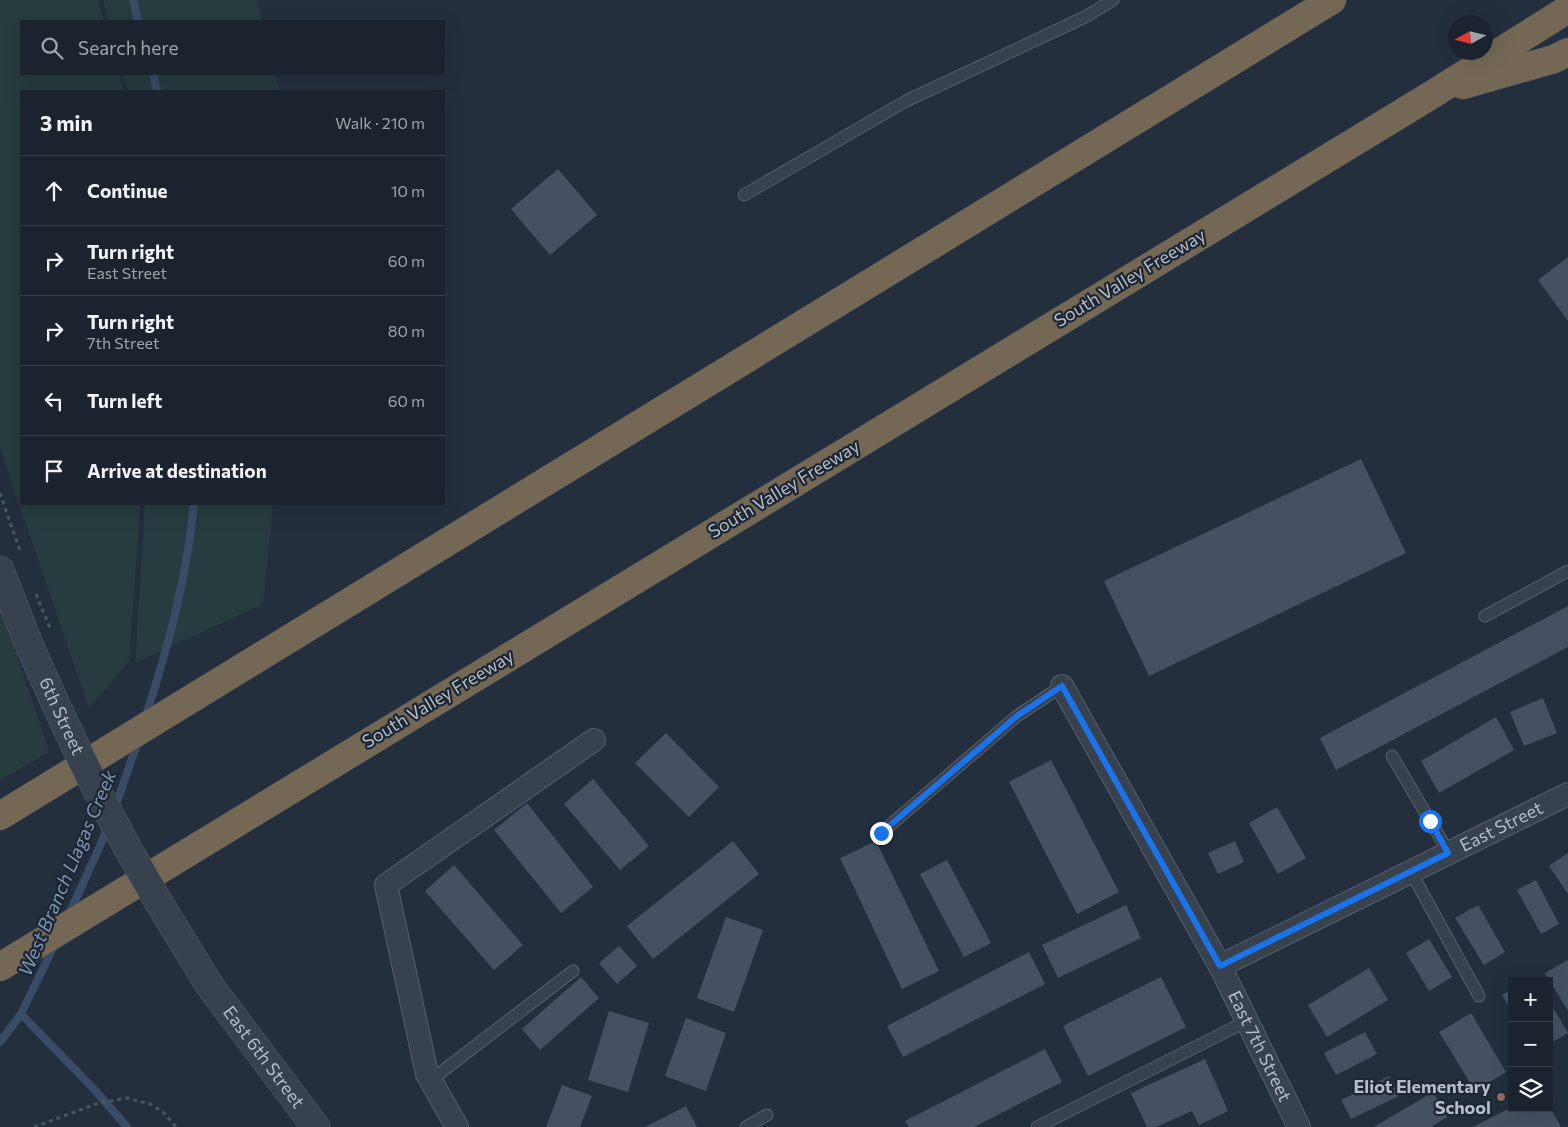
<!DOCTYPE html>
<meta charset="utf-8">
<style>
body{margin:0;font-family:Commissioner,sans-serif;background:#242b36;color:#f1f3f6}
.controls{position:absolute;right:15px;bottom:15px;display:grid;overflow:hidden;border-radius:0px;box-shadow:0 5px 20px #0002}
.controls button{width:45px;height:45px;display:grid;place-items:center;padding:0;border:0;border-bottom:1px solid #39404a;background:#1b232e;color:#f1f3f6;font:25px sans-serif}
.compass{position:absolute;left:1448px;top:15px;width:45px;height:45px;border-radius:50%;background:#1b232e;box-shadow:0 5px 20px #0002;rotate:262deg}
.stop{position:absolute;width:15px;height:15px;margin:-11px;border:4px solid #1a73e8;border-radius:50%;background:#fff}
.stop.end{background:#1a73e8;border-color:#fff;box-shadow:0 1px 5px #0008}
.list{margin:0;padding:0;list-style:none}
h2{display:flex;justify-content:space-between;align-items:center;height:65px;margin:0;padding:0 20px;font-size:21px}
h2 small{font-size:16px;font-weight:400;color:#a0a4aa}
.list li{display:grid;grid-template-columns:32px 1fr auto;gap:15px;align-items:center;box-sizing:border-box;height:70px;padding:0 20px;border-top:1px solid #39404a}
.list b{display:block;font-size:19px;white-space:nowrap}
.list p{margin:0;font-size:16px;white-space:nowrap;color:#a0a4aa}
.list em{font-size:16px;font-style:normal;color:#a0a4aa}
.icon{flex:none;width:28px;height:28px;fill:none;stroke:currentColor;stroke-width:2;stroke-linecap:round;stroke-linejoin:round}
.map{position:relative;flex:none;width:1568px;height:1127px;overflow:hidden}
.search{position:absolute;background:#1b232e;box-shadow:0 5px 20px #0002;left:20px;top:20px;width:425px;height:55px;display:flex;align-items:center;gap:12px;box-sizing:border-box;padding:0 18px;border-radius:0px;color:#a0a4aa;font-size:19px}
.panel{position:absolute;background:#1b232e;box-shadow:0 5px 20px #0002;left:20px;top:90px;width:425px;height:415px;border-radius:0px}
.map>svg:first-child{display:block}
.green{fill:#263c3f}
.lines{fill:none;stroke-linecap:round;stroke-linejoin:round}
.stream{stroke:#394c67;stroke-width:8}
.building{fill:#455162}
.service-casing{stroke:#565f6c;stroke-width:13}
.minor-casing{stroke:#565f6c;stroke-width:24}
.tertiary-casing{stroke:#565f6c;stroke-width:29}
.motorway-casing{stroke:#434c59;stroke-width:29}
.path{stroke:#44595c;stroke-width:3;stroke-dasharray:4 4;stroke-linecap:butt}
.service{stroke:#38414e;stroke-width:11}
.minor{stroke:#38414e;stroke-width:22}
.tertiary{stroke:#38414e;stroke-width:28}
.motorway{stroke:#746855;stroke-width:28}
.tertiary-bridge-casing{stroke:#565f6c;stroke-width:29;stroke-linecap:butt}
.path-bridge{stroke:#44595c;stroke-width:3;stroke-dasharray:4 4;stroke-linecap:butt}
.tertiary-bridge{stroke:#38414e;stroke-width:28}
.route{stroke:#1a73e8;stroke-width:6}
.education-dot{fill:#8d6e63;stroke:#1d2633;stroke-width:2}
.labels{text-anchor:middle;stroke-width:4.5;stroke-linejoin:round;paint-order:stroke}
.street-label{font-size:18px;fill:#b4bcc9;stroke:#1d2633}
.poi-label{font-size:18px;font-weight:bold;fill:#b4bcc9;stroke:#1d2633;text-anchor:end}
.water-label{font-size:19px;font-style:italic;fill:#7c92b1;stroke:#1d2633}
</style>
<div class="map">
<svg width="1568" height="1127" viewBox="0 0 1568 1127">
<rect width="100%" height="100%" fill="#242f3e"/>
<g class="green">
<polygon points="0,0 98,0 104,21 21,21 21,74 119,74 123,91 21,91 21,504 140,504 129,661 89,708 0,448"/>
<polygon points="103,0 257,0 262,21 109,21"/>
<polygon points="123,74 275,74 280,91 128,91"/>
<polygon points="145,504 273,504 263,604 135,663"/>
<polygon points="0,605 49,752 0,780"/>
</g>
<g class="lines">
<g class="stream">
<polyline points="133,0 138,21"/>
<polyline points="153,74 157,91"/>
<path d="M145,718C168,649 187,577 194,504"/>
<polyline points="115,808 138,741"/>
<polyline points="68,916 100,846 108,826"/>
<polyline points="21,1014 93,1088 127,1127"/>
<polyline points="0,1042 21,1014 56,942"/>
</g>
</g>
<g class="building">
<polygon points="558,169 597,215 550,255 511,209"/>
<polygon points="1568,257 1568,321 1538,280"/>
<polygon points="1361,459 1406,553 1149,676 1104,581"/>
<polygon points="1568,606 1568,647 1336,770 1320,738"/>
<polygon points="1543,698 1557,733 1524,746 1510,712"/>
<polygon points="1496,717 1514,750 1439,793 1421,761"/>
<polygon points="666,733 719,787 689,817 635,763"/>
<polygon points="1051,760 1119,892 1077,914 1009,782"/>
<polygon points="593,779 649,846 620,870 564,804"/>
<polygon points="527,803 593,887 561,913 494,830"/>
<polygon points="1277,807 1306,858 1278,874 1249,823"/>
<polygon points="733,841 759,874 653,959 627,926"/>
<polygon points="876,841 939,971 902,989 840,858"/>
<polygon points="1235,841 1244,862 1218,874 1208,853"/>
<polygon points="1568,853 1568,894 1549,866"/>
<polygon points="947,860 991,943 964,957 920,874"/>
<polygon points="454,865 523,945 494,970 425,891"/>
<polygon points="1536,880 1559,924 1541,934 1517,890"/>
<polygon points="1126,905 1141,938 1058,978 1042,945"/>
<polygon points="1478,905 1505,952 1484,965 1455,918"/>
<polygon points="726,917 763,930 734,1012 697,998"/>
<polygon points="1429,939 1452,977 1429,991 1406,953"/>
<polygon points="619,946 637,966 617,984 599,963"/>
<polygon points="1029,952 1045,984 903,1057 887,1026"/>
<polygon points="1568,960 1568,1011 1545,973"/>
<polygon points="1369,968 1388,1000 1327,1037 1308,1005"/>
<polygon points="581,977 599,998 540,1050 522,1029"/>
<polygon points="1161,977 1186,1027 1088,1076 1063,1026"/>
<polygon points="1512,989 1512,1012 1502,995"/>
<polygon points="1549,1001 1568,1033 1549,1044"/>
<polygon points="609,1011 649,1023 628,1092 588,1080"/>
<polygon points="1471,1013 1506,1072 1475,1091 1439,1032"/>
<polygon points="686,1018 726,1033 706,1091 665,1076"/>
<polygon points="1365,1032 1377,1054 1336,1075 1324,1053"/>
<polygon points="1045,1049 1062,1082 974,1127 909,1127 905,1121"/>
<polygon points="1205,1059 1228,1111 1199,1125 1192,1111 1156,1127 1147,1127 1131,1093"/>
<polygon points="1389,1076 1399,1096 1351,1119 1341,1100"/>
<polygon points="562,1085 592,1096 580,1127 546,1127"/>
<polygon points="1433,1092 1447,1117 1431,1127 1374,1127"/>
<polygon points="1549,1105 1561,1127 1473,1127 1512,1107 1512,1108 1549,1108"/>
<polygon points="686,1106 697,1127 645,1127"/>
</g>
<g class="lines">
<g class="service-casing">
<g id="service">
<polyline points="744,195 906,101 1085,17 1113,0"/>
<polyline points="1485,616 1568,571"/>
<polyline points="1392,756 1449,853"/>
<polyline points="881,833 1017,716 1062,686"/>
<polyline points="1411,872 1479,996"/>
<polyline points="431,1080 573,971"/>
<polyline points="746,1127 767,1115"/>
<polyline points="1037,1127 1247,1021"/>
</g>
</g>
<g class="minor-casing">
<g id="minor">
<path id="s1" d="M1062,686L1220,966L1299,1127"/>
<path id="s2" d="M1220,966L1568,794"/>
<polyline points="457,1127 427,1074 386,885 594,740"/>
</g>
</g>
<g class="tertiary-casing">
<g id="tertiary">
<polyline points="0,570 30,647"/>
<path id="s3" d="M210,986L316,1127"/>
</g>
</g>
<g class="motorway-casing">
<g id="motorway">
<polyline points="1463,85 1554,59 1568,52"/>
<polyline points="0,816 1332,0"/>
<polyline points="0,967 1433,94 1568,9"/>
</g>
</g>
<g class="path">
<polyline points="0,493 20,551"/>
<polyline points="34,1127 99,1103 127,1098 150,1104 163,1112 176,1127"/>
</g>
<use href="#service" class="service"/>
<use href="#minor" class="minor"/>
<use href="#tertiary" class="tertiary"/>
<use href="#motorway" class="motorway"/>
<g class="tertiary-bridge-casing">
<g id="tertiary-bridge">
<path id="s4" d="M30,647C56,705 82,763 112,819C142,876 176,931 210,986"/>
</g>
</g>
<polyline class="path-bridge" points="36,594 50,628"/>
<use href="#tertiary-bridge" class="tertiary-bridge"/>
</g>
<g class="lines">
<polyline class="route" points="881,833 1017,716 1062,686 1220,966 1448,853 1430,821"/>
</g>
<circle class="education-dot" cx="1501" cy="1097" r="5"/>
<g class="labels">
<g class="street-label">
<text transform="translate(1130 278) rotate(-31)" y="6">South Valley Freeway</text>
<text transform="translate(784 489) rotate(-31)" y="6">South Valley Freeway</text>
<text transform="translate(438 699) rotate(-31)" y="6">South Valley Freeway</text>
<text dy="6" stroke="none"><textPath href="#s4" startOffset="76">6th Street</textPath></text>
<text dy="6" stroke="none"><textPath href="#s2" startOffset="314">East Street</textPath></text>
<text dy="6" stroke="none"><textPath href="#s1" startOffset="411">East 7th Street</textPath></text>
<text dy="6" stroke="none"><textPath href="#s3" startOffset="89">East 6th Street</textPath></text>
</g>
<g class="poi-label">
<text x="1491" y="1093">Eliot Elementary<tspan x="1491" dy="21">School</tspan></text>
</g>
<g class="water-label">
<text transform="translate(67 873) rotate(-67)" y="7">West Branch Llagas Creek</text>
</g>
</g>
</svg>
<div class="controls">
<button>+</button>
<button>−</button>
<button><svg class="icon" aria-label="layers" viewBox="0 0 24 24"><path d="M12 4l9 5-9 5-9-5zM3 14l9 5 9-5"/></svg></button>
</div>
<svg class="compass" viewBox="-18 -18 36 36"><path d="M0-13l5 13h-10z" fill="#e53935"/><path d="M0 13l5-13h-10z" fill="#a0a4aa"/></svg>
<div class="stop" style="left:1430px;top:821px"></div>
<div class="stop end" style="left:881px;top:833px"></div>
<div class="search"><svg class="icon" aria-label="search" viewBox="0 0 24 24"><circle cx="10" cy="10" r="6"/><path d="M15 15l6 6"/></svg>Search here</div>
<section class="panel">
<h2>3 min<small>Walk · 210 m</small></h2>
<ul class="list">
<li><svg class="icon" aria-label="ahead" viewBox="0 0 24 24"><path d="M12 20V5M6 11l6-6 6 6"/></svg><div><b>Continue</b></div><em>10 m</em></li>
<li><svg class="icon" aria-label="right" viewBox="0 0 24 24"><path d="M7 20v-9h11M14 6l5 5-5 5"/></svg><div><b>Turn right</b><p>East Street</p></div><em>60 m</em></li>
<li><svg class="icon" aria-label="right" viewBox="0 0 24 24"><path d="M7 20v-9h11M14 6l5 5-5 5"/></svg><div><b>Turn right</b><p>7th Street</p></div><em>80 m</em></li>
<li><svg class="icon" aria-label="left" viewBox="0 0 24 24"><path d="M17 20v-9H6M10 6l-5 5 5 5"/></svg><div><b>Turn left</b></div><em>60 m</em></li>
<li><svg class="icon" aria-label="arrive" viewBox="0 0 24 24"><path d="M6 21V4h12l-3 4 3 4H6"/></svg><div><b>Arrive at destination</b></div></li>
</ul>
</section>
</div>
